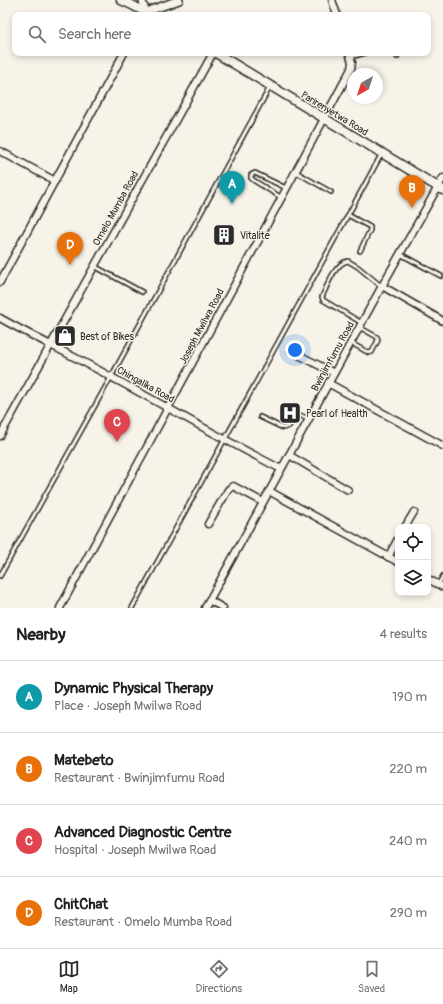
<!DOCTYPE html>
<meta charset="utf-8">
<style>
body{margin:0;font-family:Pangolin,sans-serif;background:#f6f6f6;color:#202124}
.controls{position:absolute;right:12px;bottom:12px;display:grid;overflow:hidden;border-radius:8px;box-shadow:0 2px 6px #0003}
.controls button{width:36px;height:36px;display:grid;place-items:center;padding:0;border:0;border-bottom:1px solid #e0e0e0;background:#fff;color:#202124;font:20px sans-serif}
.compass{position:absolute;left:347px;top:68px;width:36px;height:36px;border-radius:50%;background:#fff;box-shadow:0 2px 6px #0003;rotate:219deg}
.you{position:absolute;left:295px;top:350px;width:14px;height:14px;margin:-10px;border:3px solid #fff;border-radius:50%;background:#1a73e8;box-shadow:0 0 0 6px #1a73e833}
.badge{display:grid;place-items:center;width:26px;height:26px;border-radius:50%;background:#2b2b2b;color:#fff;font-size:13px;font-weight:700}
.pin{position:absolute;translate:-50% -33px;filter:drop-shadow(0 1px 2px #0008)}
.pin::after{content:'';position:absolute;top:21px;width:14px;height:12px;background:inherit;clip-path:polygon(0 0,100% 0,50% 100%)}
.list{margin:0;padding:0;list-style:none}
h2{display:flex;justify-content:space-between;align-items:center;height:52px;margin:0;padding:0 16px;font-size:17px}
h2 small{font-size:13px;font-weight:400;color:#757577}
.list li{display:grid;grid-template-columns:26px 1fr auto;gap:12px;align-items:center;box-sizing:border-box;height:72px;padding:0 16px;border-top:1px solid #e0e0e0}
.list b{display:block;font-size:15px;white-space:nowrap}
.list p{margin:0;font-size:13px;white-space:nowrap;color:#757577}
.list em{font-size:13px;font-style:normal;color:#757577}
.icon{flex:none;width:22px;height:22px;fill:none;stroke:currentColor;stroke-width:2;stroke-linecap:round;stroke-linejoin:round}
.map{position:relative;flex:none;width:443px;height:608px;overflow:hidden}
.search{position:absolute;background:#fff;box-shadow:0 2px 6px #0003;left:12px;right:12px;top:12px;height:44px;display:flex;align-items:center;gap:10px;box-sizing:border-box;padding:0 14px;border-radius:8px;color:#757577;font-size:15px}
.sheet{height:340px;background:#fff}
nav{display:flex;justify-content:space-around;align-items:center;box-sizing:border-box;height:56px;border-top:1px solid #e0e0e0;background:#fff;font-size:11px;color:#757577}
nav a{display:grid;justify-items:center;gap:2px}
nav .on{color:#2b2b2b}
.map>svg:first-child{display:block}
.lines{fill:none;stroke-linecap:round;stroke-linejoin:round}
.service-casing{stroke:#2b2b2b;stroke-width:6}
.minor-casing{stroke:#2b2b2b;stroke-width:9}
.tertiary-casing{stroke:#2b2b2b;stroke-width:10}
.secondary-casing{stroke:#2b2b2b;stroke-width:11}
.service{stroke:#f7f3e8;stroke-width:3}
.minor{stroke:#f7f3e8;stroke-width:6}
.tertiary{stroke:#f7f3e8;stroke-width:7}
.secondary{stroke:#f7f3e8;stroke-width:8}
.labels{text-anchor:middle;stroke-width:3;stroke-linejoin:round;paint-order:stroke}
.street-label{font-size:10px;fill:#2b2b2b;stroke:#f7f3e8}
.poi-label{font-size:10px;fill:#2b2b2b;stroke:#f7f3e8;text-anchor:start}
</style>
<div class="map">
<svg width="443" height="608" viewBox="0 0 443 608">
<rect width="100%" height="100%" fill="#f7f3e8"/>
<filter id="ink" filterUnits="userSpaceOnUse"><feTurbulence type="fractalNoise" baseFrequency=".025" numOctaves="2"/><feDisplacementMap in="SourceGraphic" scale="8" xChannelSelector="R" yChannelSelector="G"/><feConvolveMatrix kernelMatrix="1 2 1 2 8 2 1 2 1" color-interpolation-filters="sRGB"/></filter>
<g filter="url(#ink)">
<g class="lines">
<g class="service-casing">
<g id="service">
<polyline points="395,53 397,57"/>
<polyline points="351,57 365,53"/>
<polyline points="296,172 331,192"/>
<polyline points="282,198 253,180 251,178 251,175 255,173 257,174 286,188"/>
<polyline points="348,215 370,227 370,230 360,251"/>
<polyline points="400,254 441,276"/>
<polyline points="94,266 142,292"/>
<path d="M362,323L323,300L322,297C327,286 335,263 348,261L358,267L381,286"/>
<polyline points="351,343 369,353 372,352 378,340 377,337 359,327"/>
<polyline points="260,417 283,428 289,426 295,415 297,414 309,419"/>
<polyline points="0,576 111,377 270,87"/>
<polyline points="438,585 443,576"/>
<polyline points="132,608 381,155"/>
</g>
</g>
<g class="minor-casing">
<g id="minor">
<polyline points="142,0 146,12 145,13"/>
<polyline points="332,0 337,15"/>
<polyline points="0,151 55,181"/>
<polyline points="0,282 124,53"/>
<polyline points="382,286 443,321"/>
<path d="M0,318C37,339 76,357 113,378C169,408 224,440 281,469"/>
<polyline points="291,351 334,373"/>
<polyline points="328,383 443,446"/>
<polyline points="0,436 213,53"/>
<polyline points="289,455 348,490"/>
<polyline points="269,491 398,562"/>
<polyline points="208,524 228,490 230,488 233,486 263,502"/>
<polyline points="405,527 414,512"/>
<polyline points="388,557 398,539"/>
<polyline points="428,579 443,587"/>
<polyline points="209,600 223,608"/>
<polyline points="60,608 351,69 352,62 349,53"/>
<polyline points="205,608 382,286 443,178"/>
</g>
</g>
<g class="tertiary-casing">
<polyline id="tertiary" points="146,12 179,0"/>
</g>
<g class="secondary-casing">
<g id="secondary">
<polyline points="121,0 130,4 151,15"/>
<polyline points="216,53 443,190"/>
</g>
</g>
<use href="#service" class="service"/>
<use href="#minor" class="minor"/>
<use href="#tertiary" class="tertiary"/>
<use href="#secondary" class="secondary"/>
</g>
</g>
<defs>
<g id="building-square" transform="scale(1.15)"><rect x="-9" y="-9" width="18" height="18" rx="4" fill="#2b2b2b" stroke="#f7f3e8"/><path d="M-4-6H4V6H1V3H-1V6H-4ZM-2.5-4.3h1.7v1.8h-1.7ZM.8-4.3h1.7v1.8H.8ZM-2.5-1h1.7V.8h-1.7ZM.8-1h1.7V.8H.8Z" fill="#fff"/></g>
<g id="shop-square" transform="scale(1.15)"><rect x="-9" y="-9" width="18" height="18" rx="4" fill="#2b2b2b" stroke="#f7f3e8"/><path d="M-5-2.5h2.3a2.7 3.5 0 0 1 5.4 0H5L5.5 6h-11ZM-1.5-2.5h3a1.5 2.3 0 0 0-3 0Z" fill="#fff"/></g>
<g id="hospital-square" transform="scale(1.15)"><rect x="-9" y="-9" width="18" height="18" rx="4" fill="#2b2b2b" stroke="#f7f3e8"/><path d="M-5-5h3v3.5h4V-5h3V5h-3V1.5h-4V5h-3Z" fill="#fff"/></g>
</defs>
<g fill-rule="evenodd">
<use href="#building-square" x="224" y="235"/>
<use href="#shop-square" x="65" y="336"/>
<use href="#hospital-square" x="290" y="413"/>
</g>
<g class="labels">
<g class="street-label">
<text transform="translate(335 113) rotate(31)" y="4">Parirenyetwa Road</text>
<text transform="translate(115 208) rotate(-61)" y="4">Omelo Mumba Road</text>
<text transform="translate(201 326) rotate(-62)" y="4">Joseph Mwilwa Road</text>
<text transform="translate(332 356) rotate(-61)" y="4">Bwinjimfumu Road</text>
<text transform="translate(146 384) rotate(29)" y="4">Chingalika Road</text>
</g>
<g class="poi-label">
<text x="240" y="239">Vitalite</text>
<text x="80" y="340">Best of Bikes</text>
<text x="306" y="417">Pearl of Health</text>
</g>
</g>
</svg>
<div class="controls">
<button><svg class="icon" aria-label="locate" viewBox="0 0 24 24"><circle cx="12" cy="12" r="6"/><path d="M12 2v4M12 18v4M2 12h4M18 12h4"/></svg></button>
<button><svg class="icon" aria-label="layers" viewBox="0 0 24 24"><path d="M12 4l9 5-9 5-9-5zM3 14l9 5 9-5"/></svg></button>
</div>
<svg class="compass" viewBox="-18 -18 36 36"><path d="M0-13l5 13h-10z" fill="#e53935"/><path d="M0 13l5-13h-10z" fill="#757577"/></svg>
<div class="you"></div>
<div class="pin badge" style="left:232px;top:204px;background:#0f9aa8">A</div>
<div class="pin badge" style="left:412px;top:208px;background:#e8710a">B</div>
<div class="pin badge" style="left:117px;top:442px;background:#e0444e">C</div>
<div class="pin badge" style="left:70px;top:265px;background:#e8710a">D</div>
<div class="search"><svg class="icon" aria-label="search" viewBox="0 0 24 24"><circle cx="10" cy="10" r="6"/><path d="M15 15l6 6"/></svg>Search here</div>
</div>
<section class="sheet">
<h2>Nearby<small>4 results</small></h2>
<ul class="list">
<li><span class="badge" style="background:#0f9aa8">A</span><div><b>Dynamic Physical Therapy</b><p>Place · Joseph Mwilwa Road</p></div><em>190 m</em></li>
<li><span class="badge" style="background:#e8710a">B</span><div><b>Matebeto</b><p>Restaurant · Bwinjimfumu Road</p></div><em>220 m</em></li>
<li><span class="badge" style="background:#e0444e">C</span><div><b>Advanced Diagnostic Centre</b><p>Hospital · Joseph Mwilwa Road</p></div><em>240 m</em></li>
<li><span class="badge" style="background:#e8710a">D</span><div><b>ChitChat</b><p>Restaurant · Omelo Mumba Road</p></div><em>290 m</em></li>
</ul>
</section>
<nav>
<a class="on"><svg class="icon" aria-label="map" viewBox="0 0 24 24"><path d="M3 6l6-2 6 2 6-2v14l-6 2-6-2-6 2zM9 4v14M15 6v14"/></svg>Map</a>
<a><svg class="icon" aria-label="directions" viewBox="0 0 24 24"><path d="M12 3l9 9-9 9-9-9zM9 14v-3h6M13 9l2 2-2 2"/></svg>Directions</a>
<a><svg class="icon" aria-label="saved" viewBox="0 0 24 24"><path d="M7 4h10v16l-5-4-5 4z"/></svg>Saved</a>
</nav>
